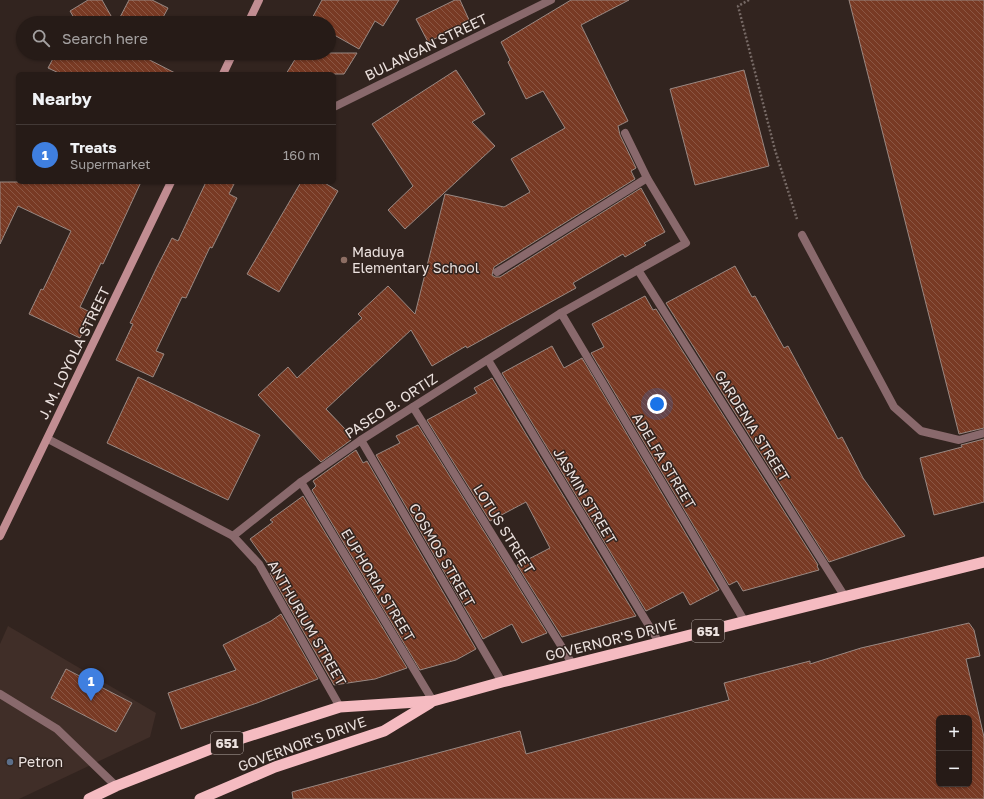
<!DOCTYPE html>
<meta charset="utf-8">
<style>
body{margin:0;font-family:"Golos Text",sans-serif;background:#2e2420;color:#f1f3f6}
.controls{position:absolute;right:12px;bottom:12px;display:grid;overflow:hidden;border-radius:6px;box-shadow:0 1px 3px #0004}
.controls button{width:36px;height:36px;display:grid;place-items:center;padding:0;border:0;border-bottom:1px solid #423936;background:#261b17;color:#f1f3f6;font:20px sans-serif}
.you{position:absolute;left:657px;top:404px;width:14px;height:14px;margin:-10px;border:3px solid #fff;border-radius:50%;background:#1a73e8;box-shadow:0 0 0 6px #1a73e833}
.badge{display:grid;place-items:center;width:26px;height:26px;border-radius:50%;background:#1a73e8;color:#fff;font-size:13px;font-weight:700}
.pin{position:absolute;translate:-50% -33px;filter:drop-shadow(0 1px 2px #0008)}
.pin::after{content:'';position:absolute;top:21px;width:14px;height:12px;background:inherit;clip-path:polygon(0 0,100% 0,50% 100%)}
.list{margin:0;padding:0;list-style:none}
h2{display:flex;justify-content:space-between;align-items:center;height:52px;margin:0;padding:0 16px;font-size:17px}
h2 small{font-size:13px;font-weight:400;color:#a4a1a1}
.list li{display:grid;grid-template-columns:26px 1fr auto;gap:12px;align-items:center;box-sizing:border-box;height:60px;padding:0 16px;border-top:1px solid #423936}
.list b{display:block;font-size:15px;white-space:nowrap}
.list p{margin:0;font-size:13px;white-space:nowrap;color:#a4a1a1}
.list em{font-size:13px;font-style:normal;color:#a4a1a1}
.icon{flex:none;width:22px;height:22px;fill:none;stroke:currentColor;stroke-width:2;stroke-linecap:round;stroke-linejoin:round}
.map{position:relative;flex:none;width:984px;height:799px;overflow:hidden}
.search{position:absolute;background:#261b17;box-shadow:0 1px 3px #0004;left:16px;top:16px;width:320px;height:44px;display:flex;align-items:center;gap:10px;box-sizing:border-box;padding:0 14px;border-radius:22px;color:#a4a1a1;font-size:15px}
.panel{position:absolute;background:#261b17;box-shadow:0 1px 3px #0004;left:16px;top:72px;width:320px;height:112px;border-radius:6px}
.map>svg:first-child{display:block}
.commercial{fill:#402e28}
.building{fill:url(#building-back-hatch);stroke:#998882;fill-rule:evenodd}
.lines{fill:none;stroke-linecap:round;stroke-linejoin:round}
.path{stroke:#766965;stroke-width:2.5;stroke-dasharray:2 2;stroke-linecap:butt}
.service{stroke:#89696c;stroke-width:8}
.minor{stroke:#89696c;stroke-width:8}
.secondary{stroke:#c18d92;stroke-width:8}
.trunk{stroke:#f5bbc1;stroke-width:11}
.education-dot{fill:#8d6e63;stroke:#32241f;stroke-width:1.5}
.service-dot{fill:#5c6f8a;stroke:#32241f;stroke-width:1.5}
.labels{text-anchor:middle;stroke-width:3;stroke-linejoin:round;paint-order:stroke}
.shield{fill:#32241f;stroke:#b4a9a5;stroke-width:1}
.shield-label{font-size:13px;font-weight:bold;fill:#ece2df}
.street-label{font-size:14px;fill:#ece2df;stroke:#32241f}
.poi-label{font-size:14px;fill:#ece2df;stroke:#32241f;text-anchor:start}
</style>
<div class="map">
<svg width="984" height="799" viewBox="0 0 984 799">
<defs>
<pattern id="building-back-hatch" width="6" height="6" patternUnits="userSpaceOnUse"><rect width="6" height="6" fill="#783a24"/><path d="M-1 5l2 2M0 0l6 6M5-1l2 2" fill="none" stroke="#8b5643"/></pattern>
</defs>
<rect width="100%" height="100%" fill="#32241f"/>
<polygon class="commercial" points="8,626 156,713 150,737 19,799 0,799 0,644"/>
<g class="building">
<polygon points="88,0 102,0 115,23 77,23 70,11"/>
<polygon points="129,0 152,0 168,8 160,23 117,23"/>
<polygon points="322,0 399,0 383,26 375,21 359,49 329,32 329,23 310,22"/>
<polygon points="455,0 460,0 470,22 428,42 416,19"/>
<polygon points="571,0 629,0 581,25 628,121 618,126 620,135 636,168 631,171 635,179 494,267 492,275 495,277 500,277 641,188 665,232 644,243 646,245 625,257 623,254 573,283 576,288 467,348 466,346 432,366 411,330 326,409 345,429 351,440 321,462 258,395 288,367 297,378 362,318 358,314 388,286 415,314 445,194 504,207 530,192 511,159 565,128 543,91 526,99 508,62 510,60 501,42"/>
<polygon points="849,0 984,0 984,428 959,434"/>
<polygon points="56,53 141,53 140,55 177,74 61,74 48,68"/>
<polygon points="299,53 357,53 344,74 286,74"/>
<polygon points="456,70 485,114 472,122 495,146 405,229 388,210 413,186 372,124"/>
<polygon points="744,70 769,166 695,185 670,89"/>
<polygon points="0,182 141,182 103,264 101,263 80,307 92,313 80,338 29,314 41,289 43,290 71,231 18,206 0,244"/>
<polygon points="206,182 235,182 229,194 237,198 212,248 210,247 186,298 182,297 156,351 164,354 153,377 116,360 133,324 130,323 157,267 172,238 178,241"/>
<polygon points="301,182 323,182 338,191 279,292 247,274"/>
<polygon points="735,266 752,297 755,296 784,348 788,346 838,439 842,437 863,478 905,536 829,562 666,303"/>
<polygon points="645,296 653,310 656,309 818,565 817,566 819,570 743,591 737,581 729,585 591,353 604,347 592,324"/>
<polygon points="552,346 564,368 582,358 719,590 690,605 683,592 646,611 502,373"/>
<polygon points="138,377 260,435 228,500 107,443"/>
<polygon points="492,378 636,616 562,637 517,565 550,548 526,502 490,521 427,420 477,393 474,388"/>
<polygon points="418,425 547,633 522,643 512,624 483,639 376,455 400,443 396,436"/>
<polygon points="984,439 984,502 934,515 920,458 962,447 961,445"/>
<polygon points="356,450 363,463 367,461 476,649 456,660 420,670 312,490 316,486 313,481"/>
<polygon points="303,496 407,668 375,679 334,685 270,573 273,571 250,539 273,522 270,520"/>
<polygon points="281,614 318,679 257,703 181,729 168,693 236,670 223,645 271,621"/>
<path d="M969,623L974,630L980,656L966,659L984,737V799H293L292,792L520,731L526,754L729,700L724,683L810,661V664L861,648ZM939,718H969V784H939Z"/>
<polygon points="66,669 132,703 116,732 51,698"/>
</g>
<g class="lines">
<polyline class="path" points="749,0 738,6 775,150 797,219"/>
<g class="service">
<polyline points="802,235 894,407 921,431 959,440 984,433"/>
<polyline points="638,270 845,597"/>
<polyline points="497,272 647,178"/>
<polyline points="561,313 745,622"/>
<polyline points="488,360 660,644"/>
<polyline points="413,407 573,665"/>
<polyline points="48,439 233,536 259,564 340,707"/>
<polyline points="361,440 502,682"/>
<polyline points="301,482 433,701"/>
<polyline points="233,536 301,482 361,440 561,313 686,243 647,178 625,133"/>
<polyline points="0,694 57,729 116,786"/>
</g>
<polyline class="minor" points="334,107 551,0"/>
<g class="secondary">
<polyline points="248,23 259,0"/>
<polyline points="223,74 233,53"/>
<polyline points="0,536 171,182"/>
</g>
<g class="trunk">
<polyline points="89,799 116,786 221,745 340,707 433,701 502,682 984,562"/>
<polyline points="200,799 275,767 384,731 430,703"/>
</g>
</g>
<circle class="education-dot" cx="344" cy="260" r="4"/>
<circle class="service-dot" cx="10" cy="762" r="4"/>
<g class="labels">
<g class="shield">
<rect x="692" y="620" width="32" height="22" rx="3"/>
<rect x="211" y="732" width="32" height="22" rx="3"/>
</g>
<g class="shield-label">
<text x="708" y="636">651</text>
<text x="227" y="748">651</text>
</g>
<g class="street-label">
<text transform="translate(426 47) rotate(-26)" y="5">BULANGAN STREET</text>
<text transform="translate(74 353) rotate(-64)" y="5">J. M. LOYOLA STREET</text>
<text transform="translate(391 406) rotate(-33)" y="5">PASEO B. ORTIZ</text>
<text transform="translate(752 426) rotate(58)" y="5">GARDENIA STREET</text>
<text transform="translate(664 461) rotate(59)" y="5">ADELFA STREET</text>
<text transform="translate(585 496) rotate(59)" y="5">JASMIN STREET</text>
<text transform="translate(504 529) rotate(58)" y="5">LOTUS STREET</text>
<text transform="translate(442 555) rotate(60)" y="5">COSMOS STREET</text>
<text transform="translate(378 585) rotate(59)" y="5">EUPHORIA STREET</text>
<text transform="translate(307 623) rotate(60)" y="5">ANTHURIUM STREET</text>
<text transform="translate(611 640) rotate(-14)" y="5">GOVERNOR'S DRIVE</text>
<text transform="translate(302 744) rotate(-20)" y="5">GOVERNOR'S DRIVE</text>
</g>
<g class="poi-label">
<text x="352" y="257">Maduya<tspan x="352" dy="16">Elementary School</tspan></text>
<text x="18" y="767">Petron</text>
</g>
</g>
</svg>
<div class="controls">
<button>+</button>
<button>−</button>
</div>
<div class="you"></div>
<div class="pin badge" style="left:91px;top:701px;background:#3f7fe0">1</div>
<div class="search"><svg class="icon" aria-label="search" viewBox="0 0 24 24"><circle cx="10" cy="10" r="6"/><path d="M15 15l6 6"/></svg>Search here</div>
<section class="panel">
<h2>Nearby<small></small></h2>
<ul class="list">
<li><span class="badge" style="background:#3f7fe0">1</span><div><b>Treats</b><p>Supermarket</p></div><em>160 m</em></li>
</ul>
</section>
</div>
